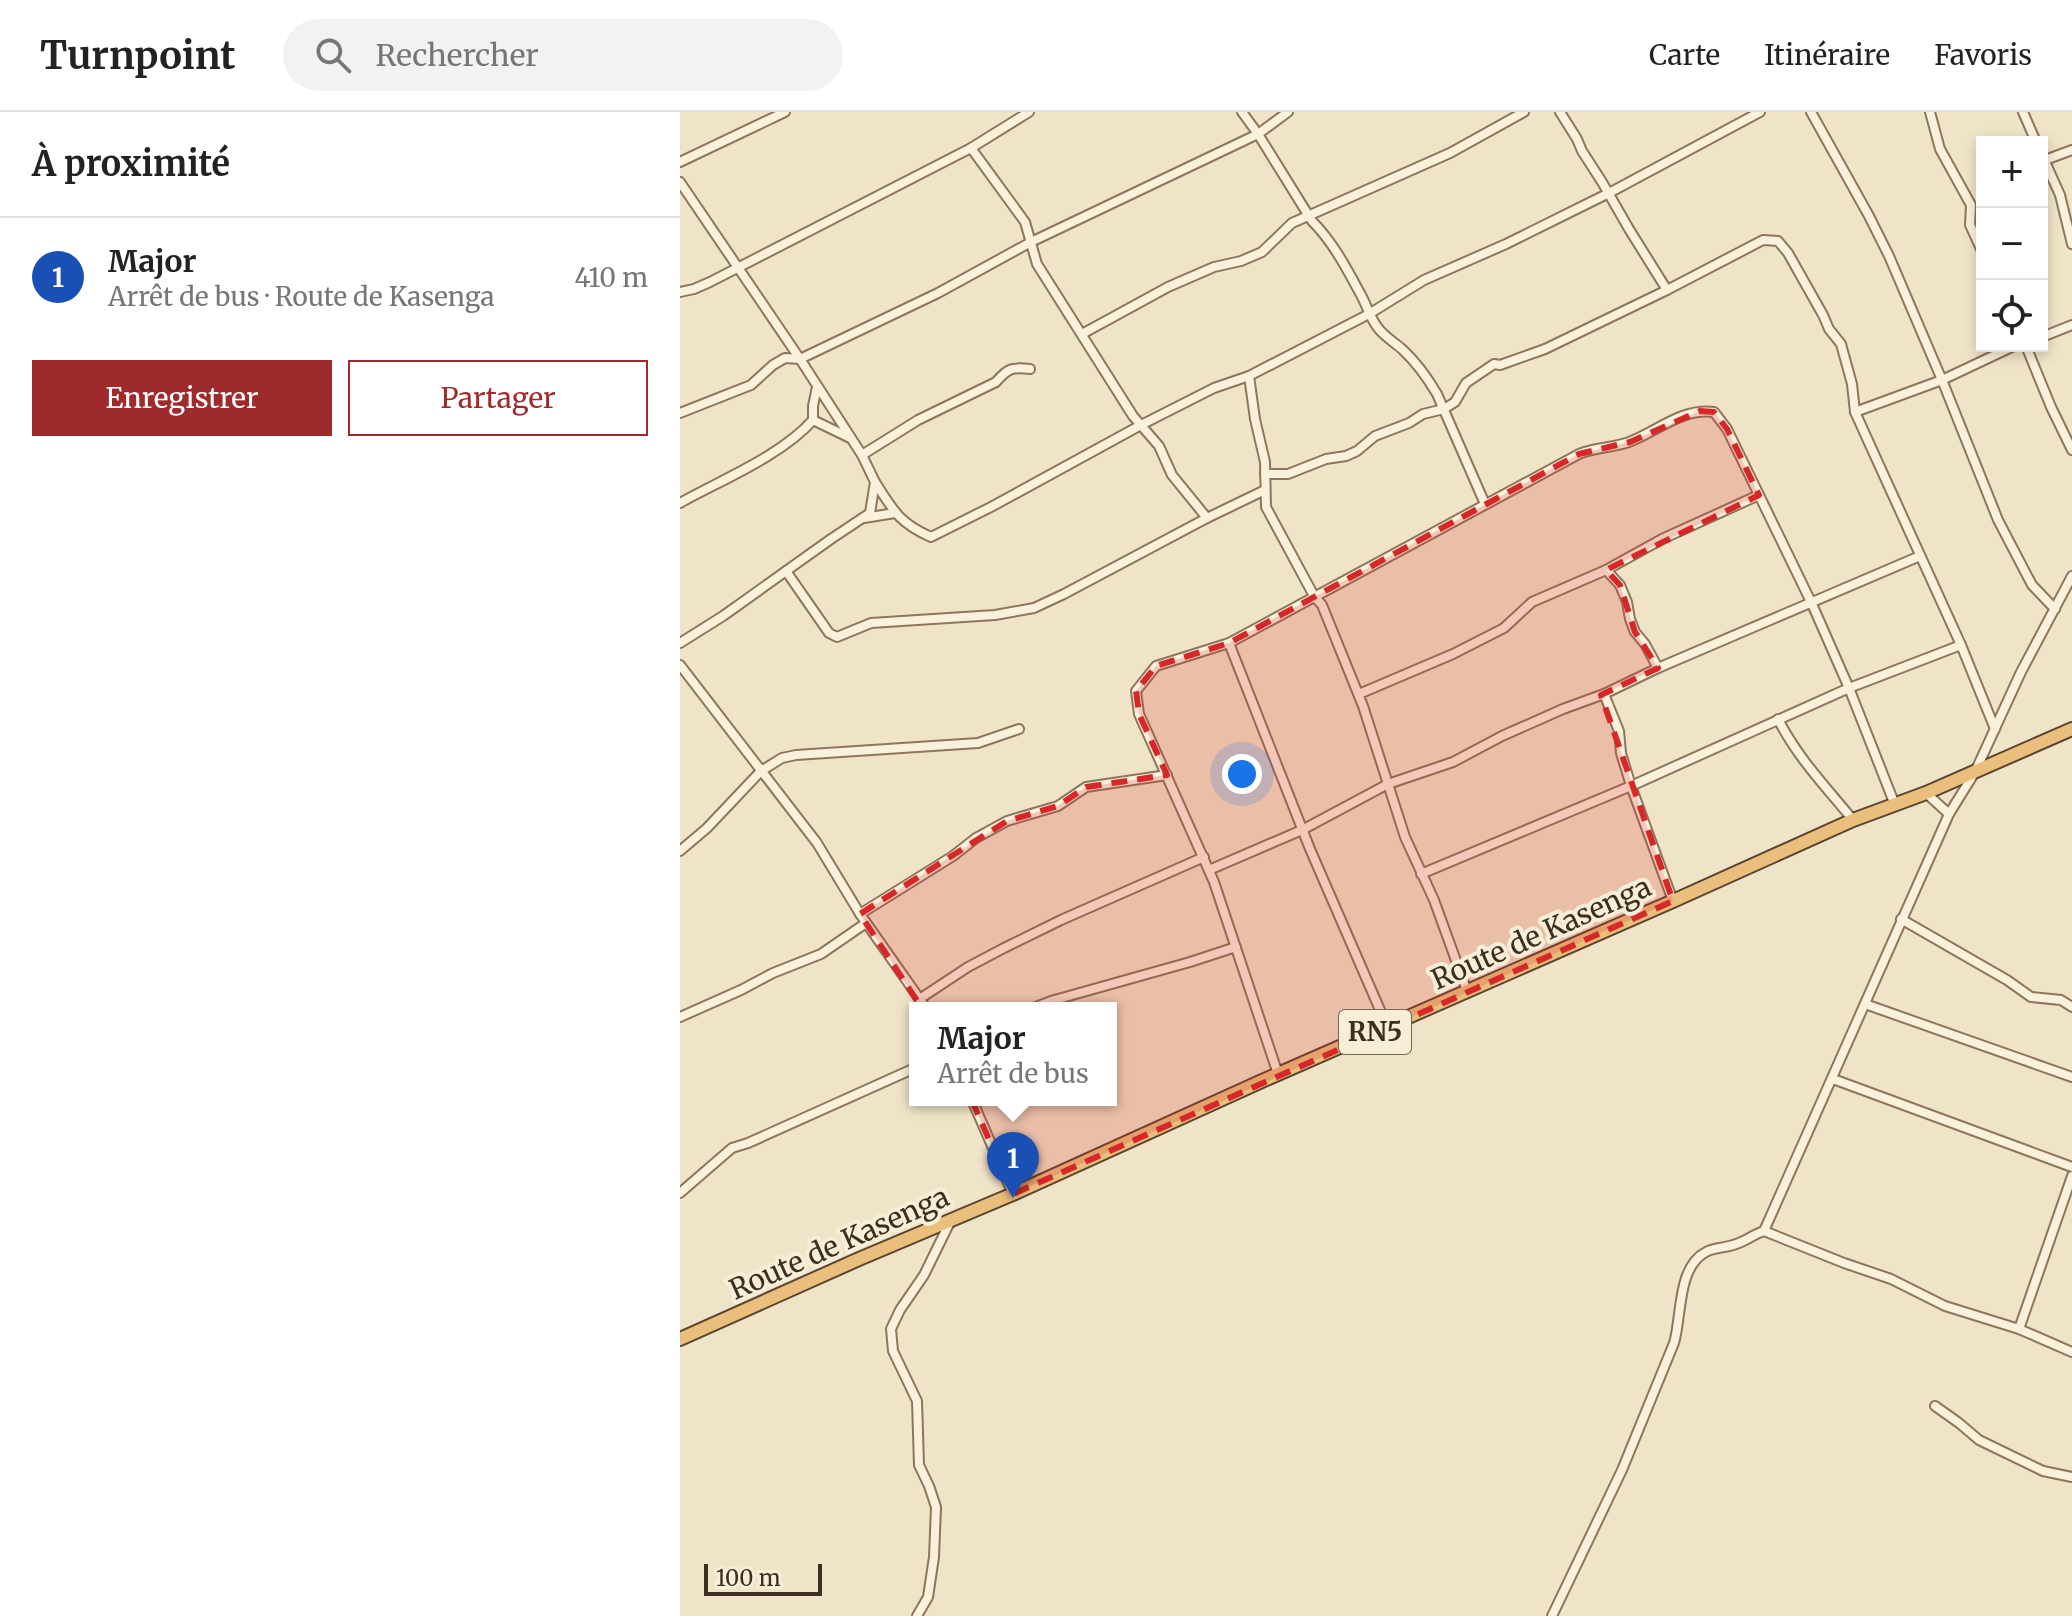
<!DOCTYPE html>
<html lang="fr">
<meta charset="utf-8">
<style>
body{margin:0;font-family:Merriweather,serif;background:#f2f2f2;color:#222}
.controls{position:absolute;right:24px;top:24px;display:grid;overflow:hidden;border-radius:0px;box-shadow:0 4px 12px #0003}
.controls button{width:72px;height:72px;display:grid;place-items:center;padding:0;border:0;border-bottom:2px solid #e0e0e0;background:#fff;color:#222;font:40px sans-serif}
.scale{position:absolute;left:24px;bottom:20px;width:118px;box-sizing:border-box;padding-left:8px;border:4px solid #3d2e20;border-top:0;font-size:22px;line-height:28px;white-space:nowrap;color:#3d2e20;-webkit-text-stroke:6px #f7eed8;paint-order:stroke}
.you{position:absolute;left:562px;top:662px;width:28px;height:28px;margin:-20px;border:6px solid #fff;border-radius:50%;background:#1a73e8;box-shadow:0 0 0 12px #1a73e833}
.badge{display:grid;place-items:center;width:52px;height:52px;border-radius:50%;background:#9e2a2b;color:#fff;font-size:26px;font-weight:700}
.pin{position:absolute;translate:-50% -66px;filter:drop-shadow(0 2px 4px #0008)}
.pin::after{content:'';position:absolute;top:42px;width:28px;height:24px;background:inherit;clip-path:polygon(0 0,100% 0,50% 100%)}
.popup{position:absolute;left:229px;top:890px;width:208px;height:104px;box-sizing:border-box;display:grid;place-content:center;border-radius:0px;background:#fff;filter:drop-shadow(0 2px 6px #0005);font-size:26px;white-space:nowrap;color:#767676}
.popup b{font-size:30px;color:#222}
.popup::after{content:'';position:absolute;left:50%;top:100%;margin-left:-16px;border:16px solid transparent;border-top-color:#fff}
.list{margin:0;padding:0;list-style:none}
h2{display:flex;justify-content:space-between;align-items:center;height:104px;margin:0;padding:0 32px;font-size:34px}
h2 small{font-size:26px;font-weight:400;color:#767676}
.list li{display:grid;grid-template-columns:52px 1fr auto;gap:24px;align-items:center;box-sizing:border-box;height:120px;padding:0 32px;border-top:2px solid #e0e0e0}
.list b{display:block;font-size:30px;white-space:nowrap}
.list p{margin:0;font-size:26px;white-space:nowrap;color:#767676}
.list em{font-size:26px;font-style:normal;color:#767676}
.actions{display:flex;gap:16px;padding:24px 32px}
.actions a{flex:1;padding:18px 0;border:2px solid #9e2a2b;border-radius:0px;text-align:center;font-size:28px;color:#9e2a2b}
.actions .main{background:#9e2a2b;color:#fff}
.icon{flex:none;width:44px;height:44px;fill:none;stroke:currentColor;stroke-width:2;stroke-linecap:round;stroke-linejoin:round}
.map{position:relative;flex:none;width:1392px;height:1504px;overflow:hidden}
header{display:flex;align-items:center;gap:48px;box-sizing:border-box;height:112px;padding:0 40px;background:#fff;border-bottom:2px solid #e0e0e0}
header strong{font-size:38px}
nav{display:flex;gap:44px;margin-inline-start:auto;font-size:28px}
.search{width:560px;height:72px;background:#f2f2f2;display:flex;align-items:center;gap:20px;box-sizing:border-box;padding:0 28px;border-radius:44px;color:#767676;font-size:30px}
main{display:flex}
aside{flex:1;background:#fff}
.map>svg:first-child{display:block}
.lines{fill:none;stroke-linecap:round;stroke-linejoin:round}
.minor-casing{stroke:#8d765c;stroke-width:12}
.trunk-casing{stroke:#5b4430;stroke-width:16}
.minor{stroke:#faf1dc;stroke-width:8}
.trunk{stroke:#eabe7c;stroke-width:12}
.marked{fill:#d62828;fill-opacity:0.2;stroke:#d62828;stroke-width:6;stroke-dasharray:16 10;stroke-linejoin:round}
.labels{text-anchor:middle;stroke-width:8;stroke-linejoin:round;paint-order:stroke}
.shield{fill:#f7eed8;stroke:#756857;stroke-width:2}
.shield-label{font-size:26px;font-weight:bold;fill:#3d2e20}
.street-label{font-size:28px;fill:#3d2e20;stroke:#f7eed8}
</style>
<header>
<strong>Turnpoint</strong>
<div class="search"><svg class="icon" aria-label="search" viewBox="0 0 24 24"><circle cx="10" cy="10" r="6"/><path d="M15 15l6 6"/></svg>Rechercher</div>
<nav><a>Carte</a><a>Itinéraire</a><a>Favoris</a></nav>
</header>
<main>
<aside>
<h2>À proximité<small></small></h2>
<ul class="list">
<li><span class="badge" style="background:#1a4fb4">1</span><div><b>Major</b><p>Arrêt de bus · Route de Kasenga</p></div><em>410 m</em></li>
</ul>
<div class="actions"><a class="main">Enregistrer</a><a>Partager</a></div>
</aside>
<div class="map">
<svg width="1392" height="1504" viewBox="0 0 1392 1504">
<rect width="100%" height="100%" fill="#f0e4c8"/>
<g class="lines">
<g class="minor-casing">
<g id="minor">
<path d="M562,0L578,22L632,109C653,130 667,157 681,183C687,194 690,206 698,216C705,225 714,230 722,237C736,250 747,265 757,282L805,392"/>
<polyline points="880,0 897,27 902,39 922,70 949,117 987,178"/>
<polyline points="1131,0 1189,104 1209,144 1262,268 1318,408 1352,473 1375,497"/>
<polyline points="1250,0 1260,37 1291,93 1290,113 1302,139"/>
<polyline points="1343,0 1356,30"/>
<polyline points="291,36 345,110 357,152 453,304 479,334 492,363 527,406"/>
<polyline points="1362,43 1380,83 1392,132"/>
<polyline points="1365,48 1392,38"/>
<polyline points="0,50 105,0"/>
<polyline points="0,70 120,247 182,343 195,370 190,401 151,427 43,504 0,531"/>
<polyline points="0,180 14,177 30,170 291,36 349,0"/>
<polyline points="402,222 488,175 534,155 561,149 582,140 612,111 770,41 844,0"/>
<polyline points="1362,225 1392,213"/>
<polyline points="1346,234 1371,295 1392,338"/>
<polyline points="569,264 575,307 585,350 586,395 634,484 642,493 683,594 725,725 754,788 787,879"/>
<polyline points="1175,300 1262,268 1334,234"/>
<polyline points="0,301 71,273 93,253 105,246 120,247 258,181 351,130 578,22 608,0"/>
<polyline points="133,308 168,325"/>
<path d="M182,343L238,308L316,270C328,256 332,255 350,257"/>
<polyline points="585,362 608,362 646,347 666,344 677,339 695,324 729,311 743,302 764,297 775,290 786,271 814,252 820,253 865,237 987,178 1083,128 1098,129 1108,141 1143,203 1149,217 1161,232 1172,272 1175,300 1281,533 1315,617"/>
<path d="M195,370C213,398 219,411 251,425L311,395L461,313L534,276L569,264L689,202L744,168L826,132L929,81L1080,0"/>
<path d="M0,391C41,368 101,344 133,308V294L137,275"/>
<polyline points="184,406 215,401"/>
<polyline points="926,458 940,473 947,490 950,507 955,520 965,532 978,556"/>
<polyline points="106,459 149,521 157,525 191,511 315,503 354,496 384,482 527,406 585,378"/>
<polyline points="549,531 630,737 707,914"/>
<polyline points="0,553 137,731 180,802 246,896"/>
<polyline points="679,582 773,542 824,516 852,490 926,458 982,427 1079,383"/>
<path d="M1098,607C1117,645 1146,675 1173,708"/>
<polyline points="1246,681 1269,702"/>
<polyline points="0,739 27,716 81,659 102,646 116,643 298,631 339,617"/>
<polyline points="529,758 622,718 708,672 773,650 822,624 883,597 924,582"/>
<polyline points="741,762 951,674 1169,576 1281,533"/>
<polyline points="993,789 951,674 941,641 939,619 924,582 978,556 1240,444"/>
<polyline points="180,802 273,744 296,726 327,709 378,694 406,675 487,663"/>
<polyline points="1221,807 1327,868 1351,885 1381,888 1392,895"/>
<polyline points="241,886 288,855 324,836 381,808 524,745"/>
<polyline points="1185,892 1392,965"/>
<polyline points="353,896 371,889 510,850 556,835"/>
<polyline points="0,905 61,878 93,861 141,842 186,811"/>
<path d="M598,962L534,770L459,602L456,579L476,554L549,531L899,342C915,335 933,336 949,330C978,319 1001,296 1034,300L1047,317L1132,492L1169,576L1215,693"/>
<polyline points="1153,967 1392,1055"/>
<polyline points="292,988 333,1082"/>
<polyline points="0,1081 52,1036 68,1031 235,956"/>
<polyline points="1084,1119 1164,1151 1211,1167 1265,1194 1339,1217 1392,1240"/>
<polyline points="1339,1217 1392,1064"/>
<polyline points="1255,1294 1279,1311 1299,1328 1363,1359 1392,1365"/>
<polyline points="237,1504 248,1485 254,1445 256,1395 249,1374 239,1353 237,1289 213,1239 211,1217 220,1198 244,1163 271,1108"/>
<path d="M872,1504L942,1358L994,1231C1002,1204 997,1155 1026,1140C1035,1135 1047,1136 1056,1132C1066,1129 1072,1123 1084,1119L1269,702L1295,660L1341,560L1392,464"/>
</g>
</g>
<g class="trunk-casing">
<polyline id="trunk" points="0,1227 179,1147 333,1082 582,969 993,789 1173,708 1246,681 1392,617"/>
</g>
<use href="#minor" class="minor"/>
<use href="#trunk" class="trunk"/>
</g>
<path class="marked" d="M1020,299L1034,300L1047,317L1079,383L926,458L940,473L955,520L978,556L921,583L993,789L333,1082L270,939L180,802L327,709L378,694L406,675L487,663L459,602L456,579L476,554L549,531L899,342L950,330Z"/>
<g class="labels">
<rect class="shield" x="659" y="898" width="72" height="44" rx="6"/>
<g class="shield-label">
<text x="695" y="929">RN5</text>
</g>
<g class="street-label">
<text transform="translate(861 821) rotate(-24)" y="10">Route de Kasenga</text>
<text transform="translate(159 1131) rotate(-24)" y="10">Route de Kasenga</text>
</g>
</g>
</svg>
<div class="controls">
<button>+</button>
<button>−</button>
<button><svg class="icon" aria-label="locate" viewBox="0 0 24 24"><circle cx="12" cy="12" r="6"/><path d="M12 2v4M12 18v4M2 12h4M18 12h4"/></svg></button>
</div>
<div class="scale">100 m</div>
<div class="you"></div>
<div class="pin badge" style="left:333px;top:1086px;background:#1a4fb4">1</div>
<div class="popup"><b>Major</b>Arrêt de bus</div>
</div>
</main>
